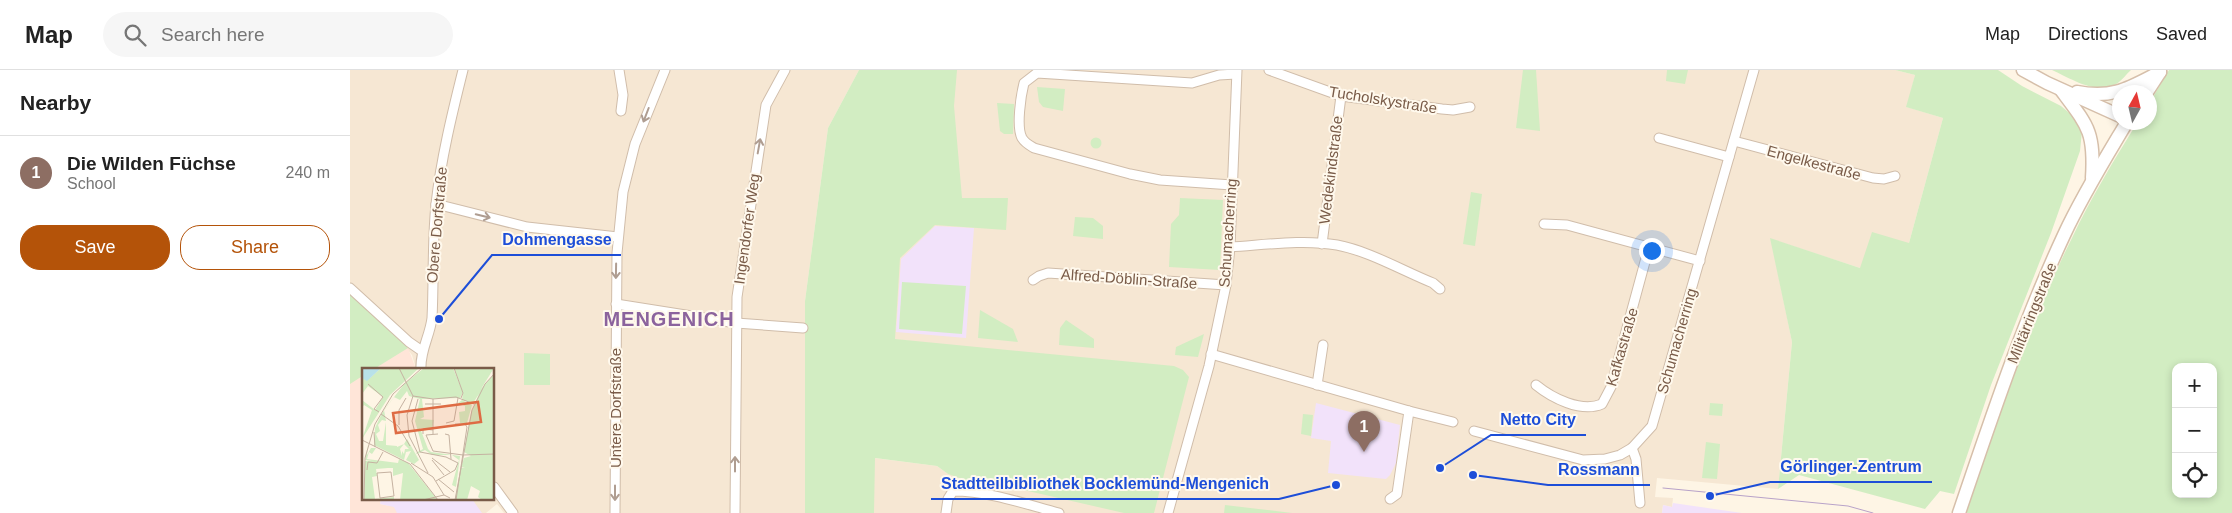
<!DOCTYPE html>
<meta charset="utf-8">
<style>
body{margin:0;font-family:Arial,sans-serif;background:#f6f6f6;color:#222}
.controls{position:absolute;right:15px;bottom:15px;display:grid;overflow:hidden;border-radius:10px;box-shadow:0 2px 8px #0003}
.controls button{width:45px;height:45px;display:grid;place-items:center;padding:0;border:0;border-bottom:1px solid #e0e0e0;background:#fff;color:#222;font:25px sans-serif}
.compass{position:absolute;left:1762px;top:15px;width:45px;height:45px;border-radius:50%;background:#fff;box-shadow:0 2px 8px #0003;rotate:8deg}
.you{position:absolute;left:1301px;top:180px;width:18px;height:18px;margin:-12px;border:4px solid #fff;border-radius:50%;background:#1a73e8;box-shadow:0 0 0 8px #1a73e833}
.badge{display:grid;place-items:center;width:32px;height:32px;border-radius:50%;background:#b45309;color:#fff;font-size:16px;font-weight:700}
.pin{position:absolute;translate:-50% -41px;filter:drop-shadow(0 1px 2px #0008)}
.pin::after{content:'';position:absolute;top:26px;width:18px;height:15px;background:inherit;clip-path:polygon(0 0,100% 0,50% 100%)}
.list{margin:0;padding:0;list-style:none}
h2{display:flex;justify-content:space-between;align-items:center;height:65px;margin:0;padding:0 20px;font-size:21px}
h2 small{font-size:16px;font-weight:400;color:#767676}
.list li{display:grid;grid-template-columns:32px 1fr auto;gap:15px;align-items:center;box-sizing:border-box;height:75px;padding:0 20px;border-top:1px solid #e0e0e0}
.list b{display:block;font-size:19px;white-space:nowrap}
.list p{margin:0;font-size:16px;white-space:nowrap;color:#767676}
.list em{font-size:16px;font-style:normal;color:#767676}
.actions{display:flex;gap:10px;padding:15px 20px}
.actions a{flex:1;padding:11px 0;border:1px solid #b45309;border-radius:20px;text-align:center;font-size:18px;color:#b45309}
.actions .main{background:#b45309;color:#fff}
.icon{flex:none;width:28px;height:28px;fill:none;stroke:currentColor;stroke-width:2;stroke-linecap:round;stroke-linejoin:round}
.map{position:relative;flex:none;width:1882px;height:443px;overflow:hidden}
header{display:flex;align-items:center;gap:30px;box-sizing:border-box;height:70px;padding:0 25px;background:#fff;border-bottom:1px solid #e0e0e0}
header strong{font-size:24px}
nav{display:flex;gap:28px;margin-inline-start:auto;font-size:18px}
.search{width:350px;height:45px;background:#f6f6f6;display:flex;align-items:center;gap:12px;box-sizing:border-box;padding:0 18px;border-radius:28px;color:#767676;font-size:19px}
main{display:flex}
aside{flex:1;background:#fff}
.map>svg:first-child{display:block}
.residential{fill:#f6e7d3}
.commercial{fill:#ffe5d8}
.education{fill:#f2e2fa}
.green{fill:#d2edc2;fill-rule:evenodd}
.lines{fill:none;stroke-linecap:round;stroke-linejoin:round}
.street-casing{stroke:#d0bdaa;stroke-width:11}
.secondary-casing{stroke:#d6bfaa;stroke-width:15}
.street{stroke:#fff;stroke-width:9}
.secondary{stroke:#fff;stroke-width:12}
.tram{stroke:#b8a2c9;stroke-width:1}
.oneway{stroke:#af9d91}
.labels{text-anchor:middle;stroke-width:4;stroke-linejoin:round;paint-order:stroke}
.street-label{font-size:15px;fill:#795b48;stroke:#fff9ed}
.district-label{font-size:20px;font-weight:bold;letter-spacing:1px;fill:#8b639d;stroke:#fff9ed}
.inset-road{fill:none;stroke:#c5b2a1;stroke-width:1}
.view{fill:#de6b43;fill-opacity:0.15;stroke:#de6b43;stroke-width:2.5}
.inset-edge{fill:none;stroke:#795b48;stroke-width:2.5}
.leader{fill:none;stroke:#1d4ed8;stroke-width:2}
.callout-dot{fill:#1d4ed8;stroke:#fff9ed;stroke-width:2}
.callout-label{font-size:16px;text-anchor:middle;font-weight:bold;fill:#1d4ed8;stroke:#fff9ed;stroke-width:4;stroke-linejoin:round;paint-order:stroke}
</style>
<header>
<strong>Map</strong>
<div class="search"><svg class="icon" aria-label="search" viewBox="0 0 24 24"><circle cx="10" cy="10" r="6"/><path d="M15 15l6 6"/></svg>Search here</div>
<nav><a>Map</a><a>Directions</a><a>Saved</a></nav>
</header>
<main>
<aside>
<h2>Nearby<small></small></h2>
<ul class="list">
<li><span class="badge" style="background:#8d6e63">1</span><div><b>Die Wilden Füchse</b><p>School</p></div><em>240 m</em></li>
</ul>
<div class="actions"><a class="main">Save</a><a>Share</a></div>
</aside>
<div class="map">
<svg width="1882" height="443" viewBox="0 0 1882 443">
<rect width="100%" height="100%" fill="#fef5e5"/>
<g class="residential">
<polygon points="0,0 509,0 478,58 455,231 455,443 154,443 147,434 136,443 47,443 31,429 144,429 144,299 66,299 62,285 49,269 0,224"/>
<polygon points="574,0 1545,0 1565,5 1557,37 1593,48 1559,173 1510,198 1421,169 1442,272 1428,419 1307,408 1305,427 1323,428 1322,437 1313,435 1312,443 524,443 524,388 587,396 598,404 610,407 605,276 504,265"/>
</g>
<polygon class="commercial" points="0,224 58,278 66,299 14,299 14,429 31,429 30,434 45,437 47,443 0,443"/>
<g class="education">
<polygon points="585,156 624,158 616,268 546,262 551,189"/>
<polygon points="966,333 1050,355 1046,393 1040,405 1036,409 978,403 981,371 961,368"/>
<polygon points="31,429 122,429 132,443 47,443 44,437 30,434"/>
<polygon points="1323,433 1392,443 1312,443 1313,435 1322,437"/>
</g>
<g class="green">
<polygon points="509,0 607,0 604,36 612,128 658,128 656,160 585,155 550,188 545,269 824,296 833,300 839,307 804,443 774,443 652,415 615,410 598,404 587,396 525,388 524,443 455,443 455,231 478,58"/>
<polygon points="1173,0 1186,0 1190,61 1166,58"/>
<polygon points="1317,0 1338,0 1335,14 1316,11"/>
<polygon points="1545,0 1648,0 1672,16 1711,36 1724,47 1732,61 1730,81 1701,163 1641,315 1604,424 1590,421 1575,439 1449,405 1428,419 1442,272 1420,168 1510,198 1522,162 1559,173 1593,48 1556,37 1565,5"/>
<path d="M1702,0H1781C1776,4 1772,11 1766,14C1747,26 1720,8 1702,0Z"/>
<path d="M1819,0H1882V443H1616C1647,350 1678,256 1722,168C1741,128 1764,90 1787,53L1800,52V32ZM1826,297H1863V424H1826Z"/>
<polygon points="687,17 715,19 713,41 693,37 689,32"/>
<polygon points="647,33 664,34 663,64 654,64 650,61"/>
<circle cx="746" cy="73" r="5.5"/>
<polygon points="1121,122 1132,124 1125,176 1113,174"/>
<polygon points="830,128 873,130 870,200 819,197 821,154 829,145"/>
<polygon points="725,147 743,148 753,156 753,169 723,166"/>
<polygon points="552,212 616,216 612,264 549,259"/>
<polygon points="0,224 58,278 24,299 14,299 14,305 0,314"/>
<polygon points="630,240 663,259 668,272 628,268"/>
<polygon points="716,250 744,269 744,278 709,275 710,258"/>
<polygon points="854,264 848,287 825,285 826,277"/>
<polygon points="174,283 200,284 200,315 174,315"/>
<polygon points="1360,333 1373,334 1372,346 1359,345"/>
<polygon points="953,344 963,345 961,366 951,364"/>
<polygon points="1356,372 1370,374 1367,409 1352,408"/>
<polygon points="875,435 942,443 874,443"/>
</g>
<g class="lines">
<g class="street-casing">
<g id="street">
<polyline points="269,0 273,25 271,41"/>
<polyline points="919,0 991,26 1092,39 1103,40 1120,37"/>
<polyline points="1309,68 1379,87"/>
<polyline points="1384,71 1523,108 1534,109 1545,106"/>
<path d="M882,115L810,110L780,104L684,78C679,75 675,73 672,68C666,57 671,25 674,13L687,3L842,13L869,5L886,4"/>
<polyline points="86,134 177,157 268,167"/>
<polyline points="1194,154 1217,155 1350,191"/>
<polyline points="972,174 991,26"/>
<path d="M880,177C914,175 953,169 987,175C1019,181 1053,201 1083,213L1090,219"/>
<polyline points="683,210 689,206 698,203 876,215"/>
<polyline points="0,218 59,272 72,281"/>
<polyline points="266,234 386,253 453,258"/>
<polyline points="861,284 1059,341 1103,352"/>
<path d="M71,299C70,280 80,266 82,248C84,210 82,172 86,134C91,89 102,44 113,0"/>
<polyline points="967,315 973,275"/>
<path d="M1186,315C1202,328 1231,343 1252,334L1261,317L1299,177"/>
<polyline points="1124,361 1233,390 1255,389 1270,385 1282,378 1302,356 1404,0"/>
<polyline points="1282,378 1286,389 1290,433"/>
<polyline points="144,417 163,443"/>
<polyline points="1040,429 1047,424 1059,341"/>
<polyline points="265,443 267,183 273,122 285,74 315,0"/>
<polyline points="385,443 387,227 416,35 435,0"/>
<path d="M596,443L598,429L603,421C639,421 675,434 709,443"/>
<polyline points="818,443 859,296 876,215 880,177 887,0"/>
</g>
</g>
<g class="secondary-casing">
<g id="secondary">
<polyline points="1673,0 1697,13 1770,46"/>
<path d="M1711,20C1738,56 1745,62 1742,108"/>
<path d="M1727,22C1763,29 1779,18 1810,2"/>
<polyline points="1797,22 1810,2"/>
<path d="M1609,443C1641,349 1672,255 1714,165C1732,126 1755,89 1777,52"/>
</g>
</g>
<use href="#street" class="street"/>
<use href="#secondary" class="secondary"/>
<polyline class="tram" points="1313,418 1498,436 1523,443"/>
</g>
<defs><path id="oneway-shaft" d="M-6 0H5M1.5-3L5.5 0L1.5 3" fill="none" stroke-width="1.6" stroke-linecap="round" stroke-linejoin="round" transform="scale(1.25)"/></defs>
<g class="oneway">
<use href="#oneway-shaft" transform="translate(296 45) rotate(111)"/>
<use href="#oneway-shaft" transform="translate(409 76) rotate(-80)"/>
<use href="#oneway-shaft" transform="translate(133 146) rotate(14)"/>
<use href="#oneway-shaft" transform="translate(266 201) rotate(91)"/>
<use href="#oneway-shaft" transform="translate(385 394) rotate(-90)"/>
<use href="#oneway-shaft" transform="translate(265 423) rotate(90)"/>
</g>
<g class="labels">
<g class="street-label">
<text transform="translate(1033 30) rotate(9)" y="5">Tucholskystraße</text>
<text transform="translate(1464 93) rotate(15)" y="5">Engelkestraße</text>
<text transform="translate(981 100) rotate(-83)" y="5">Wedekindstraße</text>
<text transform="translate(87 155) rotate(-85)" y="5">Obere Dorfstraße</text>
<text transform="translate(397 159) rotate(-82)" y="5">Ingendorfer Weg</text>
<text transform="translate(878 163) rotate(-86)" y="5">Schumacherring</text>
<text transform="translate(779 209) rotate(4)" y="5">Alfred-Döblin-Straße</text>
<text transform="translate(1682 243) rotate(-68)" y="5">Militärringstraße</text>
<text transform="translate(1327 271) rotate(-74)" y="5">Schumacherring</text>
<text transform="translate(1272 277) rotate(-74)" y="5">Kafkastraße</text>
<text transform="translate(266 338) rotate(-90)" y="5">Untere Dorfstraße</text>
</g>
<g class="district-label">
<text x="319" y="256">MENGENICH</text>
</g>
</g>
<g transform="translate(12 298)">
<rect width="132" height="132" fill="#fef5e5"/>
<path d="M19,0H57L28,27L0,71L10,42L2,37L0,40V32L13,42L21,29L6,18L0,26V10H8ZM62,0H91L100,22L92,0H132L119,21L132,6V132H120L116,129L118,123L109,118L105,132L93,131L99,100H103L99,99L102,90L109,88L102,84L109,45L117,26L111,35L100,32L110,37L105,55H98L97,44L103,43V38L96,35L100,32L101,24L98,30L60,31L62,49L58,51L72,52L70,61L58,60L66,81L69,84L98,88L94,119L90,117L97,92L90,87H70L63,82L55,86L54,85L61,81L53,53L58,31L47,28L45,23L38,32L32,29L22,42L24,53L20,52L16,57L18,63L14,66L17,73H21L24,54V77L35,78V71V79L42,76L38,81L40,88V83L42,86L43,81H47L42,76L45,71L57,92L52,96L44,92L49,83L44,84L42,92L12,77L13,60L20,45L42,16ZM6,77L5,87L9,80H14L10,86L7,84L5,91L36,95L37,91L46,95L75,131L38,132L41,105L31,108V100H26L14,101L15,108L10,109L13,131L32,129V132H2L3,93H10L3,92Z" fill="#d2edc2"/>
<path d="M0,0H19L5,13L0,10Z" fill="#b8e1e9"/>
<path class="inset-road" d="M37,0L51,28L71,31M92,0L101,25L99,30M6,16L21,29L12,41L17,44M51,28L45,47L47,68L66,105M56,31L50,53L58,84L84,89L96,95L93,102L74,113M63,36H79M19,46L36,58L48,78M84,55L92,53L96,30M93,56H103L105,59L94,132M37,57V42L44,30M12,64L13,79M61,66V61L71,62M71,66V31L94,29L112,36M76,66L64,67L71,83L101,87M83,66L87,67L89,91M0,72L48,96L76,132M101,87L133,86M70,90L88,104M70,92L82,107M49,95L71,109L82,127L88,130M5,102L6,94L15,95L21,84M29,104L32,128L18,130L15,105ZM76,111L92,124M2,132L3,90L13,56L31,26L60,0M61,132L82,127M93,132L110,42L123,16L133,5"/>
<path class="view" d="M116,34L119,54L34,65L31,45Z"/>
<rect width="132" height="132" class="inset-edge"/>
</g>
<path class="leader" d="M89 249L142 185H271M1090 398L1141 365H1236M1360 426L1420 412H1582M1123 405L1198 415H1300M986 415L929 429H581"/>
<g class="callout-dot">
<circle cx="89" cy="249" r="5"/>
<circle cx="1090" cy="398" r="5"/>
<circle cx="1360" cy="426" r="5"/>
<circle cx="1123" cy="405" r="5"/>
<circle cx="986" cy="415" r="5"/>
</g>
<g class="callout-label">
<text x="207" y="175">Dohmengasse</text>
<text x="1188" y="355">Netto City</text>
<text x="1501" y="402">Görlinger-Zentrum</text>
<text x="1249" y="405">Rossmann</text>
<text x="755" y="419">Stadtteilbibliothek Bocklemünd-Mengenich</text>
</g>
</svg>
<div class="controls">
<button>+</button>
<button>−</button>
<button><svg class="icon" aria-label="locate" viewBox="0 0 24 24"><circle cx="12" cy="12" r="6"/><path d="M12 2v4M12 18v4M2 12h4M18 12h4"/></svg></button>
</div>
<svg class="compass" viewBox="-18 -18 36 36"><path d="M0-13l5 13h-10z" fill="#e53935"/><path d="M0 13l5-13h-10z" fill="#767676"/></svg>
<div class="you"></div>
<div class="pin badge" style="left:1014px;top:382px;background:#8d6e63">1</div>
</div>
</main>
